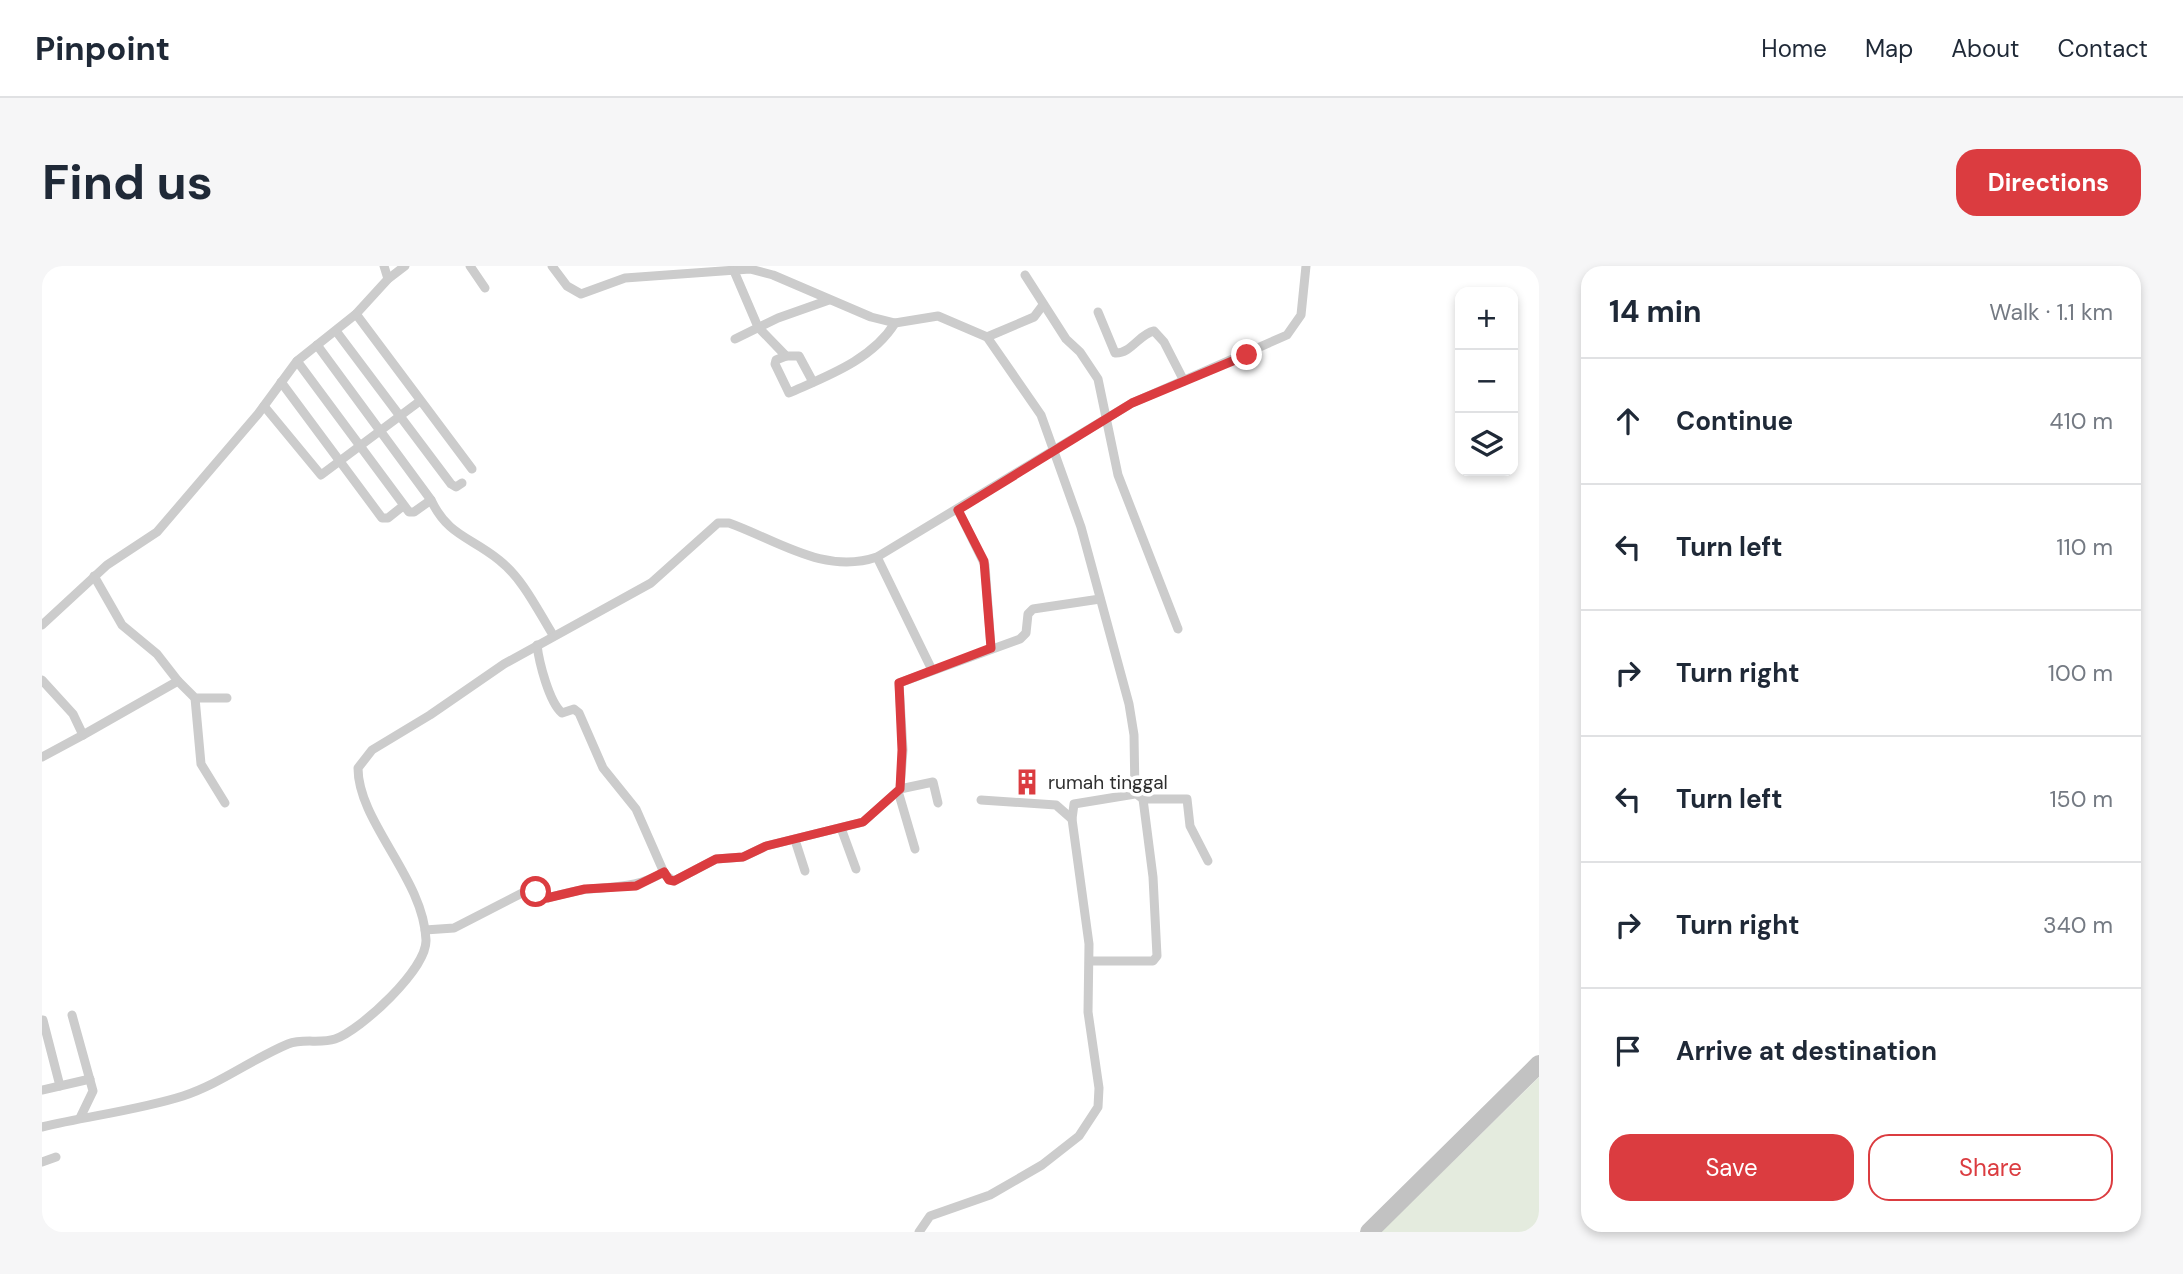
<!DOCTYPE html>
<meta charset="utf-8">
<style>
body{margin:0;font-family:"DM Sans",sans-serif;background:#f6f6f7;color:#1f2937}
.controls{position:absolute;right:21px;top:21px;display:grid;overflow:hidden;border-radius:14px;box-shadow:0 4px 10px #0003}
.controls button{width:63px;height:63px;display:grid;place-items:center;padding:0;border:0;border-bottom:2px solid #e0e1e3;background:#fff;color:#1f2937;font:35px sans-serif}
.stop{position:absolute;width:21px;height:21px;margin:-16px;border:5px solid #db3c40;border-radius:50%;background:#fff}
.stop.end{background:#db3c40;border-color:#fff;box-shadow:0 2px 7px #0008}
.list{margin:0;padding:0;list-style:none}
h2{display:flex;justify-content:space-between;align-items:center;height:91px;margin:0;padding:0 28px;font-size:30px}
h2 small{font-size:23px;font-weight:400;color:#747a83}
.list li{display:grid;grid-template-columns:46px 1fr auto;gap:21px;align-items:center;box-sizing:border-box;height:126px;padding:0 28px;border-top:2px solid #e0e1e3}
.list b{display:block;font-size:26px;white-space:nowrap}
.list em{font-size:23px;font-style:normal;color:#747a83}
.actions{display:flex;gap:14px;padding:21px 28px}
.actions a{flex:1;padding:16px 0;border:2px solid #db3c40;border-radius:21px;text-align:center;font-size:24px;color:#db3c40}
.actions .main{background:#db3c40;color:#fff}
.icon{flex:none;width:38px;height:38px;fill:none;stroke:currentColor;stroke-width:2;stroke-linecap:round;stroke-linejoin:round}
.map{position:relative;flex:none;width:1497px;height:966px;overflow:hidden;border-radius:21px}
header{display:flex;align-items:center;gap:42px;box-sizing:border-box;height:98px;padding:0 35px;background:#fff;border-bottom:2px solid #e0e1e3}
header strong{font-size:33px}
nav{display:flex;gap:38px;margin-inline-start:auto;font-size:24px}
.intro{display:flex;align-items:center;justify-content:space-between;box-sizing:border-box;height:168px;padding:0 42px}
h1{margin:0;font-size:49px}
.button{padding:18px 32px;border-radius:21px;background:#db3c40;color:#fff;font-size:24px;font-weight:700}
main{display:flex;gap:42px;padding:0 42px}
aside{flex:1;background:#fff;border-radius:21px;box-shadow:0 4px 10px #0003}
.map>svg:first-child{display:block}
.green{fill:#e4ebde}
.lines{fill:none;stroke-linecap:round;stroke-linejoin:round}
.taxiway{stroke:#c2c2c2;stroke-width:18}
.minor{stroke:#ccc;stroke-width:9}
.route{stroke:#db3c40;stroke-width:9}
.labels{text-anchor:middle;stroke-width:7;stroke-linejoin:round;paint-order:stroke}
.poi-label{font-size:19px;fill:#2f2f2f;stroke:#fff;text-anchor:start}
</style>
<header>
<strong>Pinpoint</strong>
<nav><a>Home</a><a>Map</a><a>About</a><a>Contact</a></nav>
</header>
<div class="intro"><h1>Find us</h1><a class="button">Directions</a></div>
<main>
<div class="map">
<svg width="1497" height="966" viewBox="0 0 1497 966">
<rect width="100%" height="100%" fill="#fff"/>
<polygon class="green" points="1497,811 1497,966 1339,966"/>
<g class="lines">
<polyline class="taxiway" points="1327,966 1497,798"/>
<g class="minor">
<polyline points="342,0 346,13"/>
<polyline points="428,0 443,22"/>
<polyline points="510,0 525,20 539,28 583,12 708,3 731,9 829,51 853,57 896,50 945,71 999,149 1039,261 1087,438 1092,469 1093,528 1032,538 1030,553 1047,678 1046,746 1057,822 1056,841 1037,870 1000,899 948,929 888,950 877,966"/>
<polyline points="692,5 716,61 744,90 757,90 771,116"/>
<polyline points="983,9 1024,73 1038,86 1056,113 1076,209 1136,363"/>
<path d="M1056,46L1073,87C1089,88 1097,68 1112,65L1122,76L1142,115"/>
<polyline points="314,48 430,203"/>
<polyline points="294,65 409,218 414,221 420,217"/>
<polyline points="945,71 992,51 1001,39"/>
<polyline points="693,73 736,52 787,34"/>
<path d="M275,79L389,234C406,270 429,271 457,294C481,313 495,343 511,369"/>
<path d="M744,90L734,94L733,98L747,127C785,110 830,94 853,57"/>
<polyline points="255,95 367,246 372,246 389,234"/>
<polyline points="239,116 340,252 346,252 361,240"/>
<polyline points="222,140 279,209 378,135"/>
<polyline points="916,244 943,299 949,382"/>
<polyline points="835,291 890,404"/>
<polyline points="52,310 80,359 115,388 136,415"/>
<polyline points="0,359 65,299 115,266 216,148 255,95 314,48 346,13 363,0"/>
<path d="M495,379C497,396 507,436 520,447L532,443L537,447L561,502L594,543L623,609L632,615L674,593L701,591L724,580L821,556L858,523L861,484L857,417L978,373L984,367L986,348L991,343L1058,333"/>
<polyline points="0,414 31,448 41,469 0,491"/>
<polyline points="153,432 159,498 183,537"/>
<polyline points="41,469 136,415 153,432 185,432"/>
<polyline points="858,523 891,516 896,537"/>
<polyline points="856,525 873,583"/>
<polyline points="1097,530 1101,533 1145,533 1148,560 1166,595"/>
<polyline points="939,534 1014,539 1030,553"/>
<polyline points="799,562 814,603"/>
<polyline points="753,574 763,605"/>
<path d="M383,664L412,662L484,625L490,624L505,632C519,629 533,624 548,623C576,620 597,621 622,606"/>
<polyline points="1048,695 1111,695 1115,690 1111,611 1101,533"/>
<polyline points="30,749 51,825 38,852"/>
<polyline points="1,754 18,820"/>
<polyline points="0,824 48,813"/>
<path d="M0,861C46,850 97,844 141,830C178,818 210,793 246,778C261,772 278,778 293,773C319,764 385,703 384,674C382,613 316,556 316,502L330,484L388,449L462,398L609,317L676,257H687C735,274 782,309 835,291L1090,137L1245,69L1259,49L1264,0"/>
<polyline points="0,896 14,891"/>
</g>
</g>
<g class="lines">
<polyline class="route" points="494,626 505,632 543,623 594,620 622,606 627,614 632,615 674,593 701,591 724,580 821,556 858,523 860,484 857,417 949,382 942,295 916,244 1090,137 1205,89"/>
</g>
<defs>
<g id="building-bare" transform="scale(2.1)"><path d="M-4-6H4V6H1V3H-1V6H-4ZM-2.5-4.3h1.7v1.8h-1.7ZM.8-4.3h1.7v1.8H.8ZM-2.5-1h1.7V.8h-1.7ZM.8-1h1.7V.8H.8Z" fill="#db3c40" stroke="#fff" stroke-width="2.5" paint-order="stroke"/></g>
</defs>
<g fill-rule="evenodd">
<use href="#building-bare" x="985" y="516"/>
</g>
<g class="labels">
<g class="poi-label">
<text x="1006" y="523">rumah tinggal</text>
</g>
</g>
</svg>
<div class="controls">
<button>+</button>
<button>−</button>
<button><svg class="icon" aria-label="layers" viewBox="0 0 24 24"><path d="M12 4l9 5-9 5-9-5zM3 14l9 5 9-5"/></svg></button>
</div>
<div class="stop" style="left:494px;top:626px"></div>
<div class="stop end" style="left:1205px;top:89px"></div>
</div>
<aside>
<h2>14 min<small>Walk · 1.1 km</small></h2>
<ul class="list">
<li><svg class="icon" aria-label="ahead" viewBox="0 0 24 24"><path d="M12 20V5M6 11l6-6 6 6"/></svg><div><b>Continue</b></div><em>410 m</em></li>
<li><svg class="icon" aria-label="left" viewBox="0 0 24 24"><path d="M17 20v-9H6M10 6l-5 5 5 5"/></svg><div><b>Turn left</b></div><em>110 m</em></li>
<li><svg class="icon" aria-label="right" viewBox="0 0 24 24"><path d="M7 20v-9h11M14 6l5 5-5 5"/></svg><div><b>Turn right</b></div><em>100 m</em></li>
<li><svg class="icon" aria-label="left" viewBox="0 0 24 24"><path d="M17 20v-9H6M10 6l-5 5 5 5"/></svg><div><b>Turn left</b></div><em>150 m</em></li>
<li><svg class="icon" aria-label="right" viewBox="0 0 24 24"><path d="M7 20v-9h11M14 6l5 5-5 5"/></svg><div><b>Turn right</b></div><em>340 m</em></li>
<li><svg class="icon" aria-label="arrive" viewBox="0 0 24 24"><path d="M6 21V4h12l-3 4 3 4H6"/></svg><div><b>Arrive at destination</b></div></li>
</ul>
<div class="actions"><a class="main">Save</a><a>Share</a></div>
</aside>
</main>
